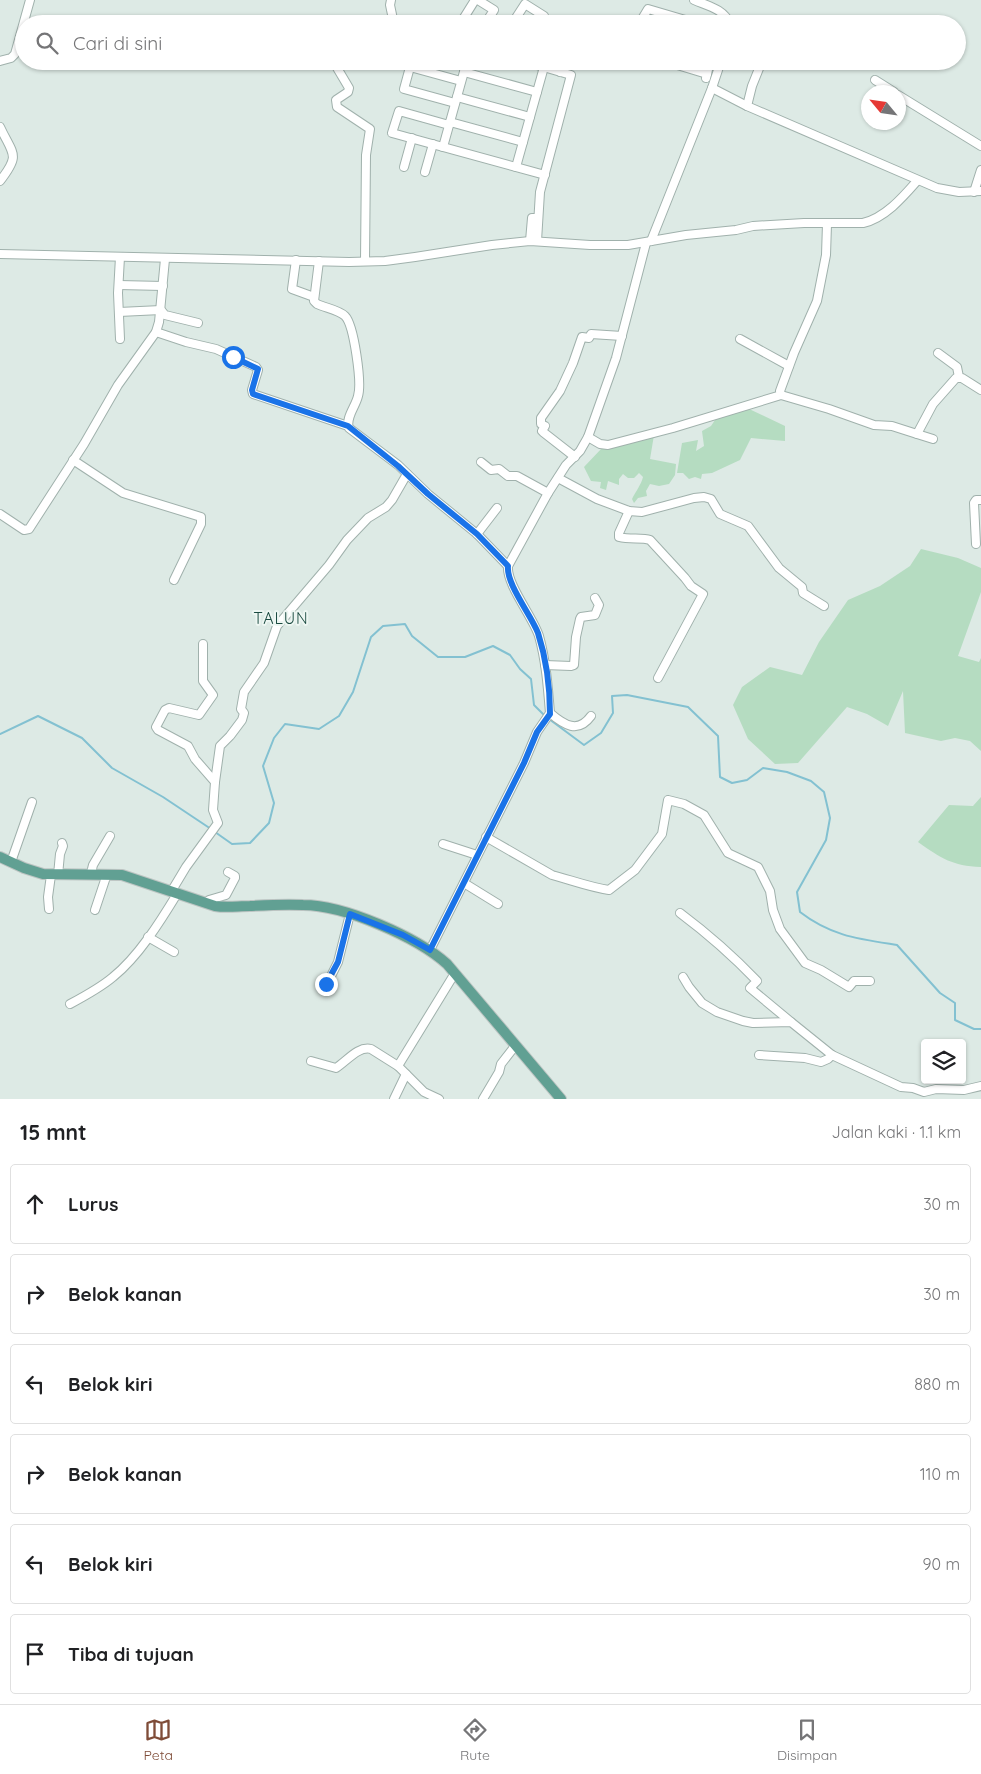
<!DOCTYPE html>
<html lang="id">
<meta charset="utf-8">
<style>
body{margin:0;font-family:Quicksand,sans-serif;background:#f6f6f6;color:#202124}
.controls{position:absolute;right:15px;bottom:15px;display:grid;overflow:hidden;border-radius:5px;box-shadow:0 1px 4px #0004}
.controls button{width:45px;height:45px;display:grid;place-items:center;padding:0;border:0;border-bottom:1px solid #e0e0e0;background:#fff;color:#202124;font:25px sans-serif}
.compass{position:absolute;left:861px;top:85px;width:45px;height:45px;border-radius:50%;background:#fff;box-shadow:0 1px 4px #0004;rotate:299deg}
.stop{position:absolute;width:15px;height:15px;margin:-11px;border:4px solid #1a73e8;border-radius:50%;background:#fff}
.stop.end{background:#1a73e8;border-color:#fff;box-shadow:0 1px 5px #0008}
.list{margin:0;padding:0;list-style:none}
h2{display:flex;justify-content:space-between;align-items:center;height:65px;margin:0;padding:0 20px;font-size:21px}
h2 small{font-size:16px;font-weight:400;color:#757577}
.list li{display:grid;grid-template-columns:32px 1fr auto;gap:15px;align-items:center;box-sizing:border-box;height:80px;margin:0 10px 10px;padding:0 10px;border:1px solid #e0e0e0;border-radius:5px}
.list b{display:block;font-size:19px;white-space:nowrap}
.list em{font-size:16px;font-style:normal;color:#757577}
.icon{flex:none;width:28px;height:28px;fill:none;stroke:currentColor;stroke-width:2;stroke-linecap:round;stroke-linejoin:round}
.map{position:relative;flex:none;width:981px;height:1099px;overflow:hidden}
.search{position:absolute;background:#fff;box-shadow:0 1px 4px #0004;left:15px;right:15px;top:15px;height:55px;display:flex;align-items:center;gap:12px;box-sizing:border-box;padding:0 18px;border-radius:28px;color:#757577;font-size:19px}
.sheet{height:605px;background:#fff}
nav{display:flex;justify-content:space-around;align-items:center;box-sizing:border-box;height:70px;border-top:1px solid #e0e0e0;background:#fff;font-size:14px;color:#757577}
nav a{display:grid;justify-items:center;gap:2px}
nav .on{color:#7f4c38}
.map>svg:first-child{display:block}
.green{fill:#b5dcc1}
.lines{fill:none;stroke-linecap:round;stroke-linejoin:round}
.stream{stroke:#83c1d1;stroke-width:2}
.minor-casing{stroke:#a0b1ac;stroke-width:10}
.major-casing{stroke:#bcc4c2;stroke-width:12}
.minor{stroke:#fff;stroke-width:8}
.major{stroke:#61a093;stroke-width:10}
.route{stroke:#1a73e8;stroke-width:6}
.labels{text-anchor:middle;stroke-width:4;stroke-linejoin:round;paint-order:stroke}
.quarter-label{font-size:16px;letter-spacing:1px;fill:#1b4b41;stroke:#edf6f2}
</style>
<div class="map">
<svg width="981" height="1099" viewBox="0 0 981 1099">
<rect width="100%" height="100%" fill="#ddeae5"/>
<g class="green">
<polygon points="747,408 785,426 785,441 751,438 740,460 712,473 702,474 701,479 695,477 689,479 683,473 677,473 682,443 698,440 696,451 704,446 702,431 711,426 715,420"/>
<path d="M654,435L650,459L676,464L675,475L669,484L659,486L650,484L646,491L647,496L638,498L634,503L632,499C636,491 641,485 643,477L639,473L634,478H628L623,474L619,479V485L608,481L606,490L600,488L601,482L591,481L584,467L602,448Z"/>
<polygon points="921,549 958,558 981,568 981,592 958,656 979,662 981,658 981,751 970,741 955,738 941,741 905,733 903,691 888,726 867,714 847,707 798,763 775,764 748,739 733,705 742,687 770,667 802,675 819,642 848,600 880,586 910,566"/>
<path d="M981,797V867C952,866 941,858 918,842L949,805L973,806Z"/>
</g>
<g class="lines">
<g class="stream">
<path d="M549,719L584,745L601,733L613,713L612,696L627,695L688,707L718,736L720,777L732,783L747,780L763,768L787,772L811,781L824,792L830,818L826,840L797,892L800,912C831,936 859,939 897,945L940,993L955,1003V1020L974,1029H981"/>
<polyline points="0,734 38,716 82,738 112,768 163,797 211,829"/>
<polyline points="215,832 232,844 250,843 269,823 274,803 263,766 274,738 285,724 319,729 339,716 353,692 371,637 383,626 405,624 412,636 438,657 465,657 493,646 510,655 520,669 531,679 534,705 545,716"/>
</g>
<g class="minor-casing">
<g id="minor">
<polyline points="391,0 390,5 394,24"/>
<polyline points="478,0 494,10 485,24"/>
<path d="M694,0C708,6 724,9 730,24"/>
<polyline points="460,24 475,0"/>
<polyline points="512,24 525,4 544,16 539,24"/>
<polyline points="639,24 648,9 699,24"/>
<polyline points="0,61 11,58 15,54 30,0"/>
<polyline points="333,61 349,88 348,92 336,100 337,107 370,129 366,155 365,261"/>
<polyline points="523,61 571,75 540,192 537,241"/>
<polyline points="664,61 707,74"/>
<polyline points="762,61 752,86 747,106 937,188 959,192 981,191"/>
<polyline points="464,72 537,92"/>
<polyline points="560,72 567,61"/>
<polyline points="706,78 710,61"/>
<polyline points="875,80 894,92"/>
<polyline points="712,88 747,106"/>
<polyline points="898,95 981,146"/>
<polyline points="457,97 530,117"/>
<polyline points="455,103 404,89 410,67 461,81"/>
<polyline points="450,122 523,142"/>
<polyline points="449,125 399,111 392,133 545,175"/>
<path d="M0,127C13,155 21,154 0,181"/>
<polyline points="443,147 467,61"/>
<polyline points="404,167 412,138"/>
<polyline points="516,167 544,67"/>
<polyline points="425,172 433,144"/>
<polyline points="974,192 981,170"/>
<polyline points="530,241 532,218 538,218"/>
<polyline points="651,241 712,88 721,61"/>
<path d="M0,254L349,262L385,261L415,257L492,245L530,241L590,245H628L686,235L736,230L753,226L804,223H863C885,218 903,197 917,181"/>
<polyline points="120,257 118,293 120,339"/>
<polyline points="296,260 292,289 314,297"/>
<path d="M319,261L314,301L317,304C326,308 339,310 345,316C354,325 362,383 358,396C356,406 345,418 349,428L398,465L428,494L477,534L508,566"/>
<polyline points="119,285 163,286"/>
<polyline points="119,312 161,310 165,315 198,323"/>
<polyline points="156,332 186,342 216,349 256,367 258,370 252,390 253,394 348,426"/>
<polyline points="740,339 789,366"/>
<polyline points="938,353 957,367 959,377"/>
<polyline points="781,395 780,391 794,353 817,301 826,255 827,224"/>
<polyline points="917,434 933,439"/>
<polyline points="588,437 600,444 608,445 673,428 781,395 829,409 874,425 892,426 917,434 933,404 956,378 962,378 981,390"/>
<polyline points="575,457 543,432 542,431 545,426 541,424 541,418 560,391 573,363 582,337 589,338 591,334 622,336"/>
<polyline points="73,460 123,493 201,517 201,524 174,580"/>
<polyline points="481,462 491,470 499,469 508,476 517,476 548,493"/>
<polyline points="558,478 597,499 629,511 642,512 694,498 704,497 711,499 720,514 748,526 779,568 802,587 803,593 824,606"/>
<path d="M629,511L619,533V537C630,540 642,537 650,540L685,578L691,586L703,594L658,678"/>
<polyline points="0,514 24,530 29,529 84,444 118,385 156,332 159,322 165,259"/>
<polyline points="477,534 497,508"/>
<polyline points="976,544 974,503 976,500 981,500"/>
<polyline points="545,665 571,666 574,665 576,637 580,619 581,617 595,615 599,605 595,598"/>
<path d="M550,713C564,725 578,734 591,716"/>
<polyline points="215,782 220,746 230,736 242,720 244,713 241,709 244,692 264,663 277,626 329,565 347,540 368,518 386,507 392,500 407,474"/>
<path d="M486,837L552,875C571,880 589,887 609,890L635,870L662,834L668,800L684,804L704,815L728,853L758,867L770,891L773,910L780,929L805,963L821,970L849,987L854,981H870"/>
<polyline points="443,844 477,855"/>
<polyline points="11,862 32,802"/>
<polyline points="91,873 93,865 110,836"/>
<polyline points="58,875 60,854 63,846 62,843"/>
<polyline points="464,883 498,904"/>
<polyline points="171,892 186,867 218,823 213,810 215,782 195,759 188,746 158,730 156,727 165,710 169,708 199,715 213,695 203,681 203,644"/>
<polyline points="206,903 209,900 226,895 235,878 235,876 228,872"/>
<polyline points="49,909 48,897 51,875"/>
<polyline points="95,910 107,874"/>
<path d="M680,913C708,934 733,956 757,981L750,988L791,1022"/>
<polyline points="148,937 174,952"/>
<path d="M430,950L524,763L537,732L550,713C548,688 546,661 539,636C533,617 506,584 508,566L548,493L566,465L580,451L588,437L616,358L646,243"/>
<polyline points="683,977 689,987 702,1003 717,1012 743,1021 753,1023 791,1022 832,1055"/>
<polyline points="325,988 338,962 350,914"/>
<path d="M70,1004C85,996 100,988 113,977C138,957 160,922 177,894"/>
<polyline points="759,1055 805,1058 821,1062 828,1059 832,1055 901,1087 913,1088 924,1092 936,1089 964,1090 981,1086"/>
<path d="M311,1061L336,1068C347,1061 358,1046 371,1049L398,1066"/>
<polyline points="394,1099 406,1074"/>
<polyline points="439,1099 424,1092 398,1066 455,973"/>
<polyline points="483,1099 499,1072 501,1064 515,1046"/>
</g>
</g>
<g class="major-casing">
<path id="major" d="M0,857L24,868L43,874L122,875L215,906C227,908 238,906 250,906C268,905 285,904 303,905C344,905 417,937 447,964L561,1099"/>
</g>
<use href="#minor" class="minor"/>
<use href="#major" class="major"/>
</g>
<g class="lines">
<path class="route" d="M233,357L258,369L252,390L253,394L348,426L398,466L428,494L477,534L508,566C506,584 531,615 538,633C546,658 550,688 550,714L537,732L524,763L430,950L403,935L350,914L338,962L326,984"/>
</g>
<g class="labels">
<g class="quarter-label">
<text x="281" y="624">TALUN</text>
</g>
</g>
</svg>
<div class="controls">
<button><svg class="icon" aria-label="layers" viewBox="0 0 24 24"><path d="M12 4l9 5-9 5-9-5zM3 14l9 5 9-5"/></svg></button>
</div>
<svg class="compass" viewBox="-18 -18 36 36"><path d="M0-13l5 13h-10z" fill="#e53935"/><path d="M0 13l5-13h-10z" fill="#757577"/></svg>
<div class="stop" style="left:233px;top:357px"></div>
<div class="stop end" style="left:326px;top:984px"></div>
<div class="search"><svg class="icon" aria-label="search" viewBox="0 0 24 24"><circle cx="10" cy="10" r="6"/><path d="M15 15l6 6"/></svg>Cari di sini</div>
</div>
<section class="sheet">
<h2>15 mnt<small>Jalan kaki · 1.1 km</small></h2>
<ul class="list">
<li><svg class="icon" aria-label="ahead" viewBox="0 0 24 24"><path d="M12 20V5M6 11l6-6 6 6"/></svg><div><b>Lurus</b></div><em>30 m</em></li>
<li><svg class="icon" aria-label="right" viewBox="0 0 24 24"><path d="M7 20v-9h11M14 6l5 5-5 5"/></svg><div><b>Belok kanan</b></div><em>30 m</em></li>
<li><svg class="icon" aria-label="left" viewBox="0 0 24 24"><path d="M17 20v-9H6M10 6l-5 5 5 5"/></svg><div><b>Belok kiri</b></div><em>880 m</em></li>
<li><svg class="icon" aria-label="right" viewBox="0 0 24 24"><path d="M7 20v-9h11M14 6l5 5-5 5"/></svg><div><b>Belok kanan</b></div><em>110 m</em></li>
<li><svg class="icon" aria-label="left" viewBox="0 0 24 24"><path d="M17 20v-9H6M10 6l-5 5 5 5"/></svg><div><b>Belok kiri</b></div><em>90 m</em></li>
<li><svg class="icon" aria-label="arrive" viewBox="0 0 24 24"><path d="M6 21V4h12l-3 4 3 4H6"/></svg><div><b>Tiba di tujuan</b></div></li>
</ul>
</section>
<nav>
<a class="on"><svg class="icon" aria-label="map" viewBox="0 0 24 24"><path d="M3 6l6-2 6 2 6-2v14l-6 2-6-2-6 2zM9 4v14M15 6v14"/></svg>Peta</a>
<a><svg class="icon" aria-label="directions" viewBox="0 0 24 24"><path d="M12 3l9 9-9 9-9-9zM9 14v-3h6M13 9l2 2-2 2"/></svg>Rute</a>
<a><svg class="icon" aria-label="saved" viewBox="0 0 24 24"><path d="M7 4h10v16l-5-4-5 4z"/></svg>Disimpan</a>
</nav>
